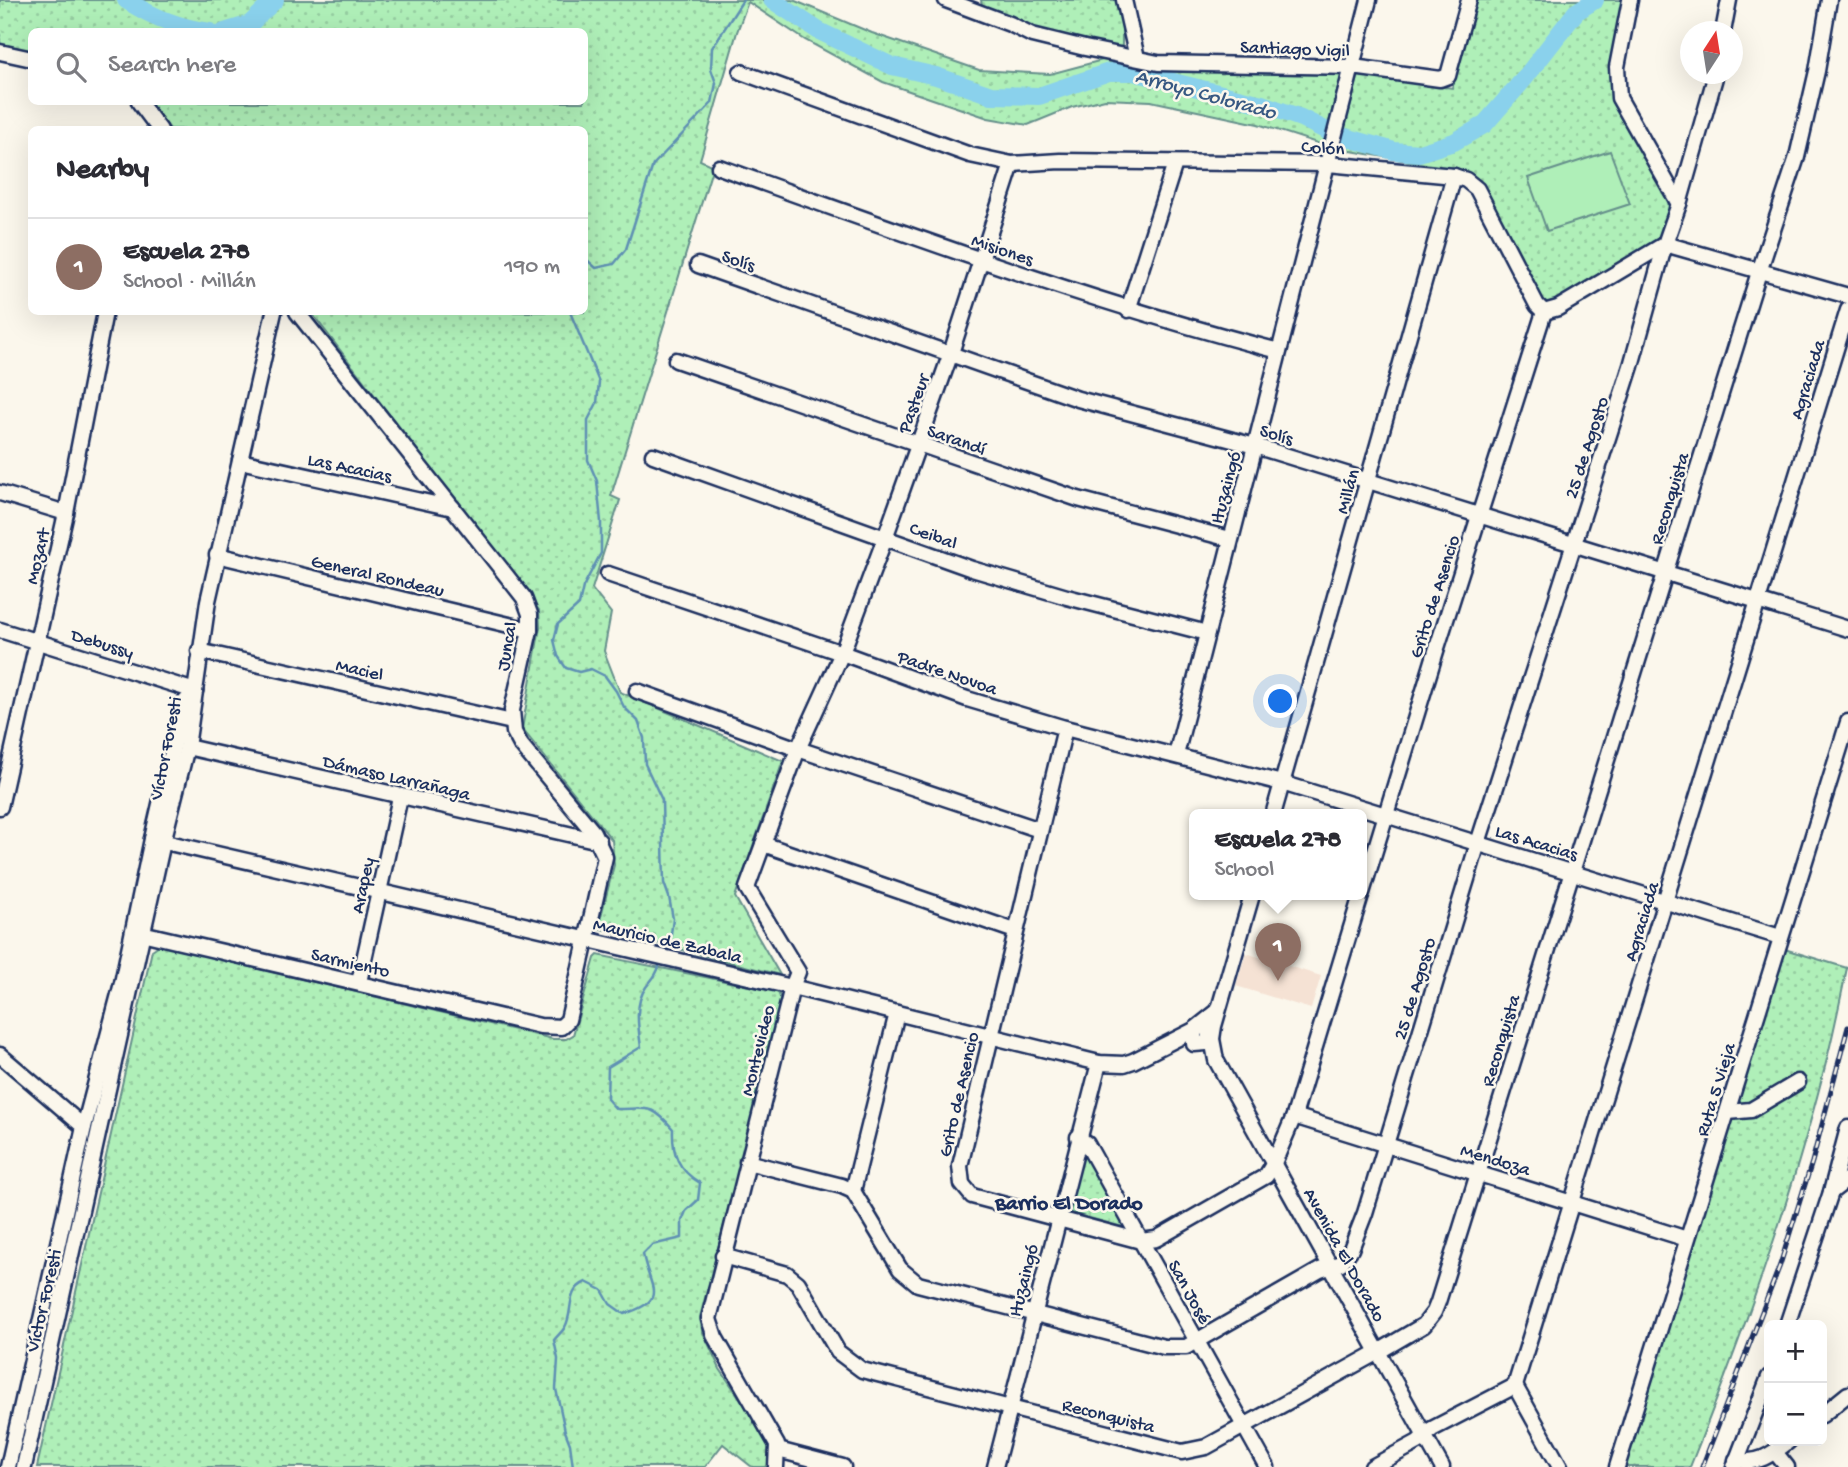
<!DOCTYPE html>
<meta charset="utf-8">
<style>
body{margin:0;font-family:"Gochi Hand",sans-serif;background:#f7f7f7;color:#2b2b33}
.controls{position:absolute;right:21px;bottom:21px;display:grid;overflow:hidden;border-radius:10px;box-shadow:0 7px 28px #0002}
.controls button{width:63px;height:63px;display:grid;place-items:center;padding:0;border:0;border-bottom:2px solid #e1e1e2;background:#fff;color:#2b2b33;font:35px sans-serif}
.compass{position:absolute;left:1680px;top:21px;width:63px;height:63px;border-radius:50%;background:#fff;box-shadow:0 7px 28px #0002;rotate:12deg}
.you{position:absolute;left:1281px;top:702px;width:24px;height:24px;margin:-18px;border:5px solid #fff;border-radius:50%;background:#1a73e8;box-shadow:0 0 0 10px #1a73e833}
.badge{display:grid;place-items:center;width:46px;height:46px;border-radius:50%;background:#1b2f5e;color:#fff;font-size:23px;font-weight:700}
.pin{position:absolute;translate:-50% -58px;filter:drop-shadow(0 2px 4px #0008)}
.pin::after{content:'';position:absolute;top:37px;width:24px;height:21px;background:inherit;clip-path:polygon(0 0,100% 0,50% 100%)}
.popup{position:absolute;left:1189px;top:809px;width:178px;height:91px;box-sizing:border-box;display:grid;place-content:center;border-radius:10px;background:#fff;filter:drop-shadow(0 2px 5px #0005);font-size:23px;white-space:nowrap;color:#7c7c81}
.popup b{font-size:26px;color:#2b2b33}
.popup::after{content:'';position:absolute;left:50%;top:100%;margin-left:-14px;border:14px solid transparent;border-top-color:#fff}
.list{margin:0;padding:0;list-style:none}
h2{display:flex;justify-content:space-between;align-items:center;height:91px;margin:0;padding:0 28px;font-size:30px}
h2 small{font-size:23px;font-weight:400;color:#7c7c81}
.list li{display:grid;grid-template-columns:46px 1fr auto;gap:21px;align-items:center;box-sizing:border-box;height:98px;padding:0 28px;border-top:2px solid #e1e1e2}
.list b{display:block;font-size:26px;white-space:nowrap}
.list p{margin:0;font-size:23px;white-space:nowrap;color:#7c7c81}
.list em{font-size:23px;font-style:normal;color:#7c7c81}
.icon{flex:none;width:38px;height:38px;fill:none;stroke:currentColor;stroke-width:2;stroke-linecap:round;stroke-linejoin:round}
.map{position:relative;flex:none;width:1848px;height:1467px;overflow:hidden}
.search{position:absolute;background:#fff;box-shadow:0 7px 28px #0002;left:28px;top:28px;width:560px;height:77px;display:flex;align-items:center;gap:18px;box-sizing:border-box;padding:0 24px;border-radius:10px;color:#7c7c81;font-size:26px}
.panel{position:absolute;background:#fff;box-shadow:0 7px 28px #0002;left:28px;top:126px;width:560px;height:189px;border-radius:10px}
.map>svg:first-child{display:block}
.built{fill:#f5e2d4}
.grass{fill:url(#grass-dots);stroke:#658f8b;stroke-width:2}
.garden{fill:#afefb8;stroke:#658f8b;stroke-width:2}
.lines{fill:none;stroke-linecap:round;stroke-linejoin:round}
.stream{stroke:#5e90b3;stroke-width:2.5}
.river{stroke:#8ad1ec;stroke-width:18}
.minor-casing{stroke:#1b2f5e;stroke-width:19}
.minor{stroke:#fbf7ec;stroke-width:14}
.rail-casing{stroke:#1b2f5e;stroke-width:5}
.rail{stroke:#fbf7ec;stroke-width:2.5;stroke-dasharray:8;stroke-linecap:butt}
.labels{text-anchor:middle;stroke-width:5;stroke-linejoin:round;paint-order:stroke}
.street-label{font-size:19px;fill:#1b2f5e;stroke:#fbf7ec}
.water-label{font-size:21px;font-style:italic;fill:#375882;stroke:#fbf7ec}
.neighbourhood-label{font-size:21px;font-weight:bold;fill:#1b2f5e;stroke:#fbf7ec}
</style>
<div class="map">
<svg width="1848" height="1467" viewBox="0 0 1848 1467">
<defs>
<pattern id="grass-dots" width="8" height="8" patternUnits="userSpaceOnUse" patternTransform="scale(1.75)"><rect width="8" height="8" fill="#afefb8"/><path d="M2 2h.1M6 6h.1" fill="none" stroke="#96cda1" stroke-width="1.8" stroke-linecap="round"/></pattern>
</defs>
<rect width="100%" height="100%" fill="#fbf7ec"/>
<filter id="ink" filterUnits="userSpaceOnUse"><feTurbulence type="fractalNoise" baseFrequency=".0143" numOctaves="2"/><feDisplacementMap in="SourceGraphic" scale="14" xChannelSelector="R" yChannelSelector="G"/><feConvolveMatrix kernelMatrix="1 2 1 2 8 2 1 2 1" color-interpolation-filters="sRGB"/></filter>
<g filter="url(#ink)">
<polygon class="built" points="1246,953 1321,976 1311,1009 1236,986"/>
<g class="grass">
<polygon points="0,0 793,0 872,33 979,70 1050,74 1110,58 1342,73 1323,145 1258,124 1151,101 1105,99 1072,107 1028,125 988,118 883,82 805,40 748,2 737,32 700,160 713,166 611,496 620,500 592,589 611,613 604,651 620,692 783,761 735,897 780,975 598,928 614,865 612,840 522,729 540,627 539,610 311,312 584,312 584,130 170,129 148,102 584,102 584,32 32,32 31,53 0,46"/>
<polygon points="981,0 1118,0 1122,26 1122,46 1117,48 1034,29 982,5"/>
<polygon points="1474,0 1625,0 1616,105 1668,199 1669,213 1658,242 1556,302 1547,302 1542,299 1480,180 1460,170 1339,149 1359,74 1452,88"/>
<polygon points="159,945 553,1039 566,1039 573,1035 595,958 598,955 778,992 782,1003 700,1317 702,1330 720,1369 770,1442 770,1467 752,1467 723,1444 705,1467 37,1467 152,950"/>
<path d="M1781,948L1847,968C1839,1005 1832,1042 1822,1078C1788,1210 1741,1340 1690,1467H1622Z"/>
<polygon points="1081,1156 1086,1156 1125,1224 1123,1227 1067,1212"/>
</g>
<polygon class="garden" points="1610,151 1630,204 1547,231 1528,178"/>
<g class="lines">
<g class="stream">
<polyline points="584,261 586,259 596,268 614,264 626,249 653,165 712,103 716,83 711,69 712,48 743,0"/>
<polyline points="570,312 599,382 597,403 588,420 588,460 597,481 601,522 601,553 583,587 579,605 558,624 554,640 558,656 566,668 579,672 591,669 605,676 616,691 624,707 638,721 644,738 645,764 662,800 664,883 669,897 673,919 670,941 665,953"/>
<path d="M573,1467L570,1444L565,1431L556,1389L558,1359L554,1340C557,1336 562,1332 565,1327C574,1311 565,1291 586,1282L602,1290L610,1304L624,1314C670,1300 649,1288 643,1254L652,1245L682,1238V1221L686,1211L698,1200L700,1183C678,1170 672,1154 673,1129C651,1103 647,1109 616,1109L607,1099L608,1067L641,1047C638,1027 634,1004 646,987C653,978 657,975 660,963"/>
</g>
<g class="river">
<path d="M126,0C152,17 180,28 210,32"/>
<polyline points="772,0 819,31 892,66 936,76 991,95 1039,96 1109,72 1133,72 1262,104 1301,118 1331,133 1394,151 1419,153 1454,142 1484,125 1524,79 1576,12 1595,0"/>
<polyline points="224,32 250,24 275,0"/>
</g>
<g class="minor-casing">
<g id="minor">
<polyline points="946,0 1010,24 1032,35 1085,48 1158,63 1353,67 1440,79 1448,76 1449,72 1469,0"/>
<polyline points="1124,0 1137,58"/>
<polyline points="1630,0 1617,67 1619,98 1679,204"/>
<polyline points="1723,32 1729,0"/>
<polyline points="0,52 32,59"/>
<polyline points="741,72 970,155 1012,164 1060,161 1328,164 1454,176 1466,180 1477,189 1537,305 1544,312"/>
<polyline points="139,102 160,130"/>
<path d="M719,167C904,233 1088,302 1279,351"/>
<polyline points="698,265 1078,399 1255,446 1848,629"/>
<polyline points="1128,310 1175,163"/>
<polyline points="1544,312 1558,308 1665,244 1848,296"/>
<polyline points="676,360 1078,499 1230,539"/>
<polyline points="653,455 972,569 1067,597 1207,633"/>
<polyline points="240,461 453,508"/>
<polyline points="0,493 66,513"/>
<polyline points="217,555 530,630"/>
<polyline points="608,574 842,653 967,699 1065,728 1282,783 1780,937"/>
<polyline points="0,630 195,691"/>
<polyline points="199,651 512,722"/>
<polyline points="637,691 798,749 1040,830"/>
<polyline points="1065,728 960,1166 962,1184 972,1196 1141,1241 1156,1239 1266,1176 1274,1163 1294,1116 1361,895"/>
<polyline points="187,747 599,841"/>
<polyline points="1176,755 1369,0"/>
<polyline points="0,807 66,513 105,312"/>
<polyline points="1273,815 1454,176"/>
<polyline points="152,839 792,987 1099,1063 1124,1064 1133,1061 1194,1030 1218,1011"/>
<polyline points="763,844 1015,931"/>
<polyline points="1362,893 1436,651 1544,312"/>
<polyline points="1252,895 1214,1026 1212,1039 1216,1060 1442,1467"/>
<polyline points="133,931 540,1026 561,1027 568,1020 605,857 593,832 521,745 514,732 512,710 530,630 530,614 524,598 502,570 297,312"/>
<polyline points="359,982 400,797"/>
<polyline points="1194,1030 1194,1044 1206,1043 1212,1039 1208,1033"/>
<polyline points="0,1055 84,1127"/>
<polyline points="1728,1112 1751,1110 1798,1082"/>
<polyline points="1294,1116 1687,1239"/>
<polyline points="1078,1137 1087,1144 1267,1467"/>
<polyline points="747,1162 842,1186 853,1191 900,1269 918,1284 1164,1347 1186,1347 1320,1270 1341,1263 1351,1249 1365,1213 1478,843 1631,366 1665,244 1679,204 1716,74"/>
<polyline points="853,1191 897,1013"/>
<polyline points="1831,1192 1848,1179"/>
<polyline points="723,1256 787,1274 798,1283 838,1352 862,1370 1182,1452 1206,1447 1378,1352 1424,1325 1434,1312 1438,1302 1759,272 1797,157 1817,71 1829,0"/>
<polyline points="1787,1325 1831,1192 1848,1128"/>
<polyline points="1515,1386 1560,1467"/>
<polyline points="1822,1415 1848,1394"/>
<polyline points="778,1450 843,1467"/>
<polyline points="1775,1452 1787,1467"/>
<path d="M1736,1460C1759,1465 1772,1454 1789,1441"/>
<polyline points="8,1467 84,1127 122,983 152,839 183,704 195,691"/>
<polyline points="24,1467 163,842 187,747 208,601 274,312"/>
<polyline points="776,1467 777,1445 715,1337 709,1319 792,987 798,972 747,888 798,749 842,653 885,538 951,353 1012,164"/>
<polyline points="995,1467 1099,1063"/>
<polyline points="1372,1467 1418,1442 1432,1429 1515,1386 1848,310"/>
<polyline points="1617,1467 1848,722"/>
<polyline points="1734,1467 1769,1377"/>
</g>
</g>
<use href="#minor" class="minor"/>
<g class="rail-casing">
<polyline id="rail" points="1702,1467 1780,1265 1812,1162 1848,1027"/>
</g>
<use href="#rail" class="rail"/>
</g>
</g>
<g class="labels">
<g class="street-label">
<text transform="translate(1295 47) rotate(2)" y="7">Santiago Vigil</text>
<text transform="translate(1323 146) rotate(3)" y="7">Colón</text>
<text transform="translate(1003 248) rotate(19)" y="7">Misiones</text>
<text transform="translate(739 259) rotate(19)" y="7">Solís</text>
<text transform="translate(1806 379) rotate(-73)" y="7">Agraciada</text>
<text transform="translate(912 403) rotate(-70)" y="7">Pasteur</text>
<text transform="translate(1277 433) rotate(17)" y="7">Solís</text>
<text transform="translate(957 438) rotate(19)" y="7">Sarandí</text>
<text transform="translate(1585 447) rotate(-72)" y="7">25 de Agosto</text>
<text transform="translate(350 466) rotate(12)" y="7">Las Acacias</text>
<text transform="translate(1224 487) rotate(-75)" y="7">Ituzaingó</text>
<text transform="translate(1346 491) rotate(-74)" y="7">Millán</text>
<text transform="translate(1668 498) rotate(-73)" y="7">Reconquista</text>
<text transform="translate(934 534) rotate(20)" y="7">Ceibal</text>
<text transform="translate(36 556) rotate(-77)" y="7">Mozart</text>
<text transform="translate(378 574) rotate(13)" y="7">General Rondeau</text>
<text transform="translate(1433 596) rotate(-72)" y="7">Grito de Asencio</text>
<text transform="translate(103 642) rotate(17)" y="7">Debussy</text>
<text transform="translate(505 646) rotate(-80)" y="7">Juncal</text>
<text transform="translate(360 668) rotate(13)" y="7">Maciel</text>
<text transform="translate(948 671) rotate(19)" y="7">Padre Novoa</text>
<text transform="translate(164 748) rotate(-79)" y="7">Víctor Foresti</text>
<text transform="translate(397 776) rotate(13)" y="7">Dámaso Larrañaga</text>
<text transform="translate(1537 841) rotate(17)" y="7">Las Acacias</text>
<text transform="translate(361 885) rotate(-78)" y="7">Arapey</text>
<text transform="translate(1640 921) rotate(-73)" y="7">Agraciada</text>
<text transform="translate(668 939) rotate(13)" y="7">Mauricio de Zabala</text>
<text transform="translate(351 961) rotate(13)" y="7">Sarmiento</text>
<text transform="translate(1413 988) rotate(-73)" y="7">25 de Agosto</text>
<text transform="translate(1499 1040) rotate(-73)" y="7">Reconquista</text>
<text transform="translate(756 1050) rotate(-76)" y="7">Montevideo</text>
<text transform="translate(1714 1089) rotate(-73)" y="7">Ruta 5 Vieja</text>
<text transform="translate(957 1094) rotate(-77)" y="7">Grito de Asencio</text>
<text transform="translate(1496 1158) rotate(17)" y="7">Mendoza</text>
<text transform="translate(1346 1254) rotate(61)" y="7">Avenida El Dorado</text>
<text transform="translate(1022 1280) rotate(-76)" y="7">Ituzaingó</text>
<text transform="translate(1191 1291) rotate(61)" y="7">San José</text>
<text transform="translate(42 1300) rotate(-77)" y="7">Víctor Foresti</text>
<text transform="translate(1109 1414) rotate(14)" y="7">Reconquista</text>
</g>
<g class="water-label">
<text transform="translate(1206 93) rotate(15)" y="7">Arroyo Colorado</text>
</g>
<g class="neighbourhood-label">
<text x="1069" y="1209">Barrio El Dorado</text>
</g>
</g>
</svg>
<div class="controls">
<button>+</button>
<button>−</button>
</div>
<svg class="compass" viewBox="-18 -18 36 36"><path d="M0-13l5 13h-10z" fill="#e53935"/><path d="M0 13l5-13h-10z" fill="#7c7c81"/></svg>
<div class="you"></div>
<div class="pin badge" style="left:1278px;top:981px;background:#8d6e63">1</div>
<div class="popup"><b>Escuela 278</b>School</div>
<div class="search"><svg class="icon" aria-label="search" viewBox="0 0 24 24"><circle cx="10" cy="10" r="6"/><path d="M15 15l6 6"/></svg>Search here</div>
<section class="panel">
<h2>Nearby<small></small></h2>
<ul class="list">
<li><span class="badge" style="background:#8d6e63">1</span><div><b>Escuela 278</b><p>School · Millán</p></div><em>190 m</em></li>
</ul>
</section>
</div>
